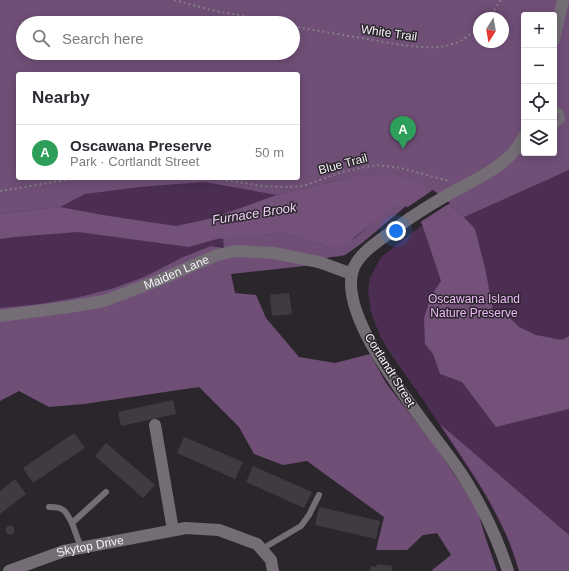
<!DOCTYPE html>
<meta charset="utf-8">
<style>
body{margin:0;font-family:Helvetica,sans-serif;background:#f7f7f7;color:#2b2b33}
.controls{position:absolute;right:12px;top:12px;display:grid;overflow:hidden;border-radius:4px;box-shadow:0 2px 10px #0003}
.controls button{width:36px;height:36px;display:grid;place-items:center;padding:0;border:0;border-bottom:1px solid #e1e1e2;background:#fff;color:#2b2b33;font:20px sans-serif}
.compass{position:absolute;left:473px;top:12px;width:36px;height:36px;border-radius:50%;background:#fff;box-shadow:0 2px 10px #0003;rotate:191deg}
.you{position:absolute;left:396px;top:231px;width:14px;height:14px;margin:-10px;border:3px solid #fff;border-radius:50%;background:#1a73e8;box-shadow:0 0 0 6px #1a73e833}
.badge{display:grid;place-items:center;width:26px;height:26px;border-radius:50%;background:#7c3aed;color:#fff;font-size:13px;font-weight:700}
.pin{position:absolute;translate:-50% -33px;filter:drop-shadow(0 1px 2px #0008)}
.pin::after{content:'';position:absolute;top:21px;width:14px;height:12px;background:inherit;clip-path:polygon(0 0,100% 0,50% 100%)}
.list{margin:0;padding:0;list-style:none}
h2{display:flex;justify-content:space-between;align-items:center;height:52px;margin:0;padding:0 16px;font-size:17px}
h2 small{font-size:13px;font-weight:400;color:#7c7c81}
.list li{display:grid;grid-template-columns:26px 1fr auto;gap:12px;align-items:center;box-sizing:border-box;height:56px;padding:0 16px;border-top:1px solid #e1e1e2}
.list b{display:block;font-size:15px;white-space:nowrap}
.list p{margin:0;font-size:13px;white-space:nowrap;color:#7c7c81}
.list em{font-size:13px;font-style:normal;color:#7c7c81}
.icon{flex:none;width:22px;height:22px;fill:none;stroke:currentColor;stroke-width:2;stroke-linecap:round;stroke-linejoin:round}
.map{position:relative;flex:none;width:569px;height:571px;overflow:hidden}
.search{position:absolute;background:#fff;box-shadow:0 2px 10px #0003;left:16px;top:16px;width:284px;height:44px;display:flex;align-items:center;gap:10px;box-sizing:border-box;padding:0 14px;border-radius:22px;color:#7c7c81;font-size:15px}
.panel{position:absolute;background:#fff;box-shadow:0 2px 10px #0003;left:16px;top:72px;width:284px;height:108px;border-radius:4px}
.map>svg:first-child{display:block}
.green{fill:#4b2e51;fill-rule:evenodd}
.forest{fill:#704f77;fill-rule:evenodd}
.water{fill:#735179}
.pier{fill:#2b262c}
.building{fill:#403a41}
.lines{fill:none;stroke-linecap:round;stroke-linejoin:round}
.path{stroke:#837f84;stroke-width:2;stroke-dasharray:2 3;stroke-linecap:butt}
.lane{stroke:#746d75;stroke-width:6}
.street{stroke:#746d75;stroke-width:12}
.labels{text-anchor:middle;stroke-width:3;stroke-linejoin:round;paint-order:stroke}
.street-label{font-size:12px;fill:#f7f3f8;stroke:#2b262c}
.park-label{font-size:12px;fill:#eeb9f9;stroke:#2b262c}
.water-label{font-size:13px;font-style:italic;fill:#f1d1f7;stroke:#2b262c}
</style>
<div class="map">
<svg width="569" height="571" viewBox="0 0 569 571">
<rect width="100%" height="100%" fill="#2b262c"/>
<g class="green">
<path d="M0,0L554,15H524L406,206L362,243L345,255L338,257L211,246L183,257L144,277L111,289L75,298L39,304L0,308ZM479,18H503V42H479ZM23,23H293V53H23ZM18,74H298V178H18Z"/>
<polygon points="569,0 569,571 519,571 507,537 485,494 424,401 392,356 380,336 371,312 368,290 370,278 381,257 461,195 524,153 554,153"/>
</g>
<g class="forest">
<path d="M0,0H569V170L464,217L431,190L351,177L277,195L204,182L139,187L85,194L60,207L0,214ZM524,15H554V153H524ZM479,18H503V42H479ZM23,23H293V53H23ZM18,74H298V178H18Z"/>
<polygon points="394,205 406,206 362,243 345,255 326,258 270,258 313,265 231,274 235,293 256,295 266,318 299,357 335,363 370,354 386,383 436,448 459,481 477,510 486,539 497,571 431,571 451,555 437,533 423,535 407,550 376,550 384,517 307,461 283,465 254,454 239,427 199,387 84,404 49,407 19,391 0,401 0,308 39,304 75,298 111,289 144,277 183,257 211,246 224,248 223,238 284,233 329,247 355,238"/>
<path d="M440,424L569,535V571H519C505,517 470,470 440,424Z"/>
</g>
<polygon class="water" points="398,175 431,190 464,217 475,229 485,268 494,315 509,317 519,327 536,335 562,340 569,336 569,409 496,427 462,382 440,374 433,354 425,344 424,318 431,296 441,281 422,224 406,206 394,206 382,216 343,246 329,247 284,233 217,239 189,247 78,232 14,237 0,239 0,214 60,207 109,216 176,226 209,219 277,195 351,177"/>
<polygon class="pier" points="433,190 450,203 419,223 405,209"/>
<g class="building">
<polygon points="289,293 292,314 272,316 270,295"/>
<polygon points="173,400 176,414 121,426 118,412"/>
<polygon points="74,433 85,448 33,483 23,468"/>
<polygon points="184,437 243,462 235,479 177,453"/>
<polygon points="106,443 155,485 143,498 95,456"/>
<polygon points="253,466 312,492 304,508 246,482"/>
<polygon points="15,479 26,494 0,514 0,491"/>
<polygon points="319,507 380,521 376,539 315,525"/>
<circle cx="10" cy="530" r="4.5"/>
<polygon points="377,564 392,566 392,571 369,571 371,566 376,567"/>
</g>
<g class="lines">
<g class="path">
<polyline points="174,0 211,10 281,23"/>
<polyline points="488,18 501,0"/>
<path d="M293,26C318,31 343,35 368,39C392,43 430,52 453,44C462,41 471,34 479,28"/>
<polyline points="156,178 212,178 263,186 286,187 303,186 342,172 376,165 401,168 449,181"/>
<path d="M0,191C27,187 54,181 82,178"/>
</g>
<g class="lane">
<polyline points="554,108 556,109 561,113 562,120 554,127"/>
<path d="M49,507C64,507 65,510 72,523"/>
<polyline points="81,548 72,523 106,492"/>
<polyline points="262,549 301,526 309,515 319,495"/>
</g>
<g class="street">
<polyline points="554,40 563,0"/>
<path id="s1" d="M0,316L69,307L104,301L157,281L217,255L235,251L274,253L319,262L352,274"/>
<polyline points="155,425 173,530"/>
<path id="s2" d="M9,571L64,551L186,528L219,530L257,544L271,560L273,571"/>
<path d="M508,571C497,537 482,506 463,476C435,432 332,319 354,267C360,254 373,245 384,237C403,222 428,206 449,194C476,179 511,165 524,136"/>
</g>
</g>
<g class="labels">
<g class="street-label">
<text transform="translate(389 33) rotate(8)" y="4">White Trail</text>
<text transform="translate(343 164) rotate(-15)" y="4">Blue Trail</text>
<text dy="4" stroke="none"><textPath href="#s1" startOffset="183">Maiden Lane</textPath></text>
<text transform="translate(390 370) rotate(58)" y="4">Cortlandt Street</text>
<text dy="4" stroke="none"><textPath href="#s2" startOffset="85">Skytop Drive</textPath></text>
</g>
<g class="park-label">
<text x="474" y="303">Oscawana Island<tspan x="474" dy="14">Nature Preserve</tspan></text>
</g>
<g class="water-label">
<text transform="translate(254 213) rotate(-9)" y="5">Furnace Brook</text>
</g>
</g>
</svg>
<div class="controls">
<button>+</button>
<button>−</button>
<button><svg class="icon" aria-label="locate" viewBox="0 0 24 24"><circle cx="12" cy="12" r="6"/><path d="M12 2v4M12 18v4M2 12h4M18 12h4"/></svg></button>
<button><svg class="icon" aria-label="layers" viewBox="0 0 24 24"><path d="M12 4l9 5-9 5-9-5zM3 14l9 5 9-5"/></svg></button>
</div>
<svg class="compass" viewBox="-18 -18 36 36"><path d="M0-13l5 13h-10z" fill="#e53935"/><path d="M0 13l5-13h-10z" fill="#7c7c81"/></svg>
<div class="you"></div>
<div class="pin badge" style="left:403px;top:149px;background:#2e9e5b">A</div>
<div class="search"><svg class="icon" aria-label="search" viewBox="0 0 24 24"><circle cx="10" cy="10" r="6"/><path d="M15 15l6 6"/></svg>Search here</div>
<section class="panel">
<h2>Nearby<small></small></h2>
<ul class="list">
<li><span class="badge" style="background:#2e9e5b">A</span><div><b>Oscawana Preserve</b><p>Park · Cortlandt Street</p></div><em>50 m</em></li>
</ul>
</section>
</div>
